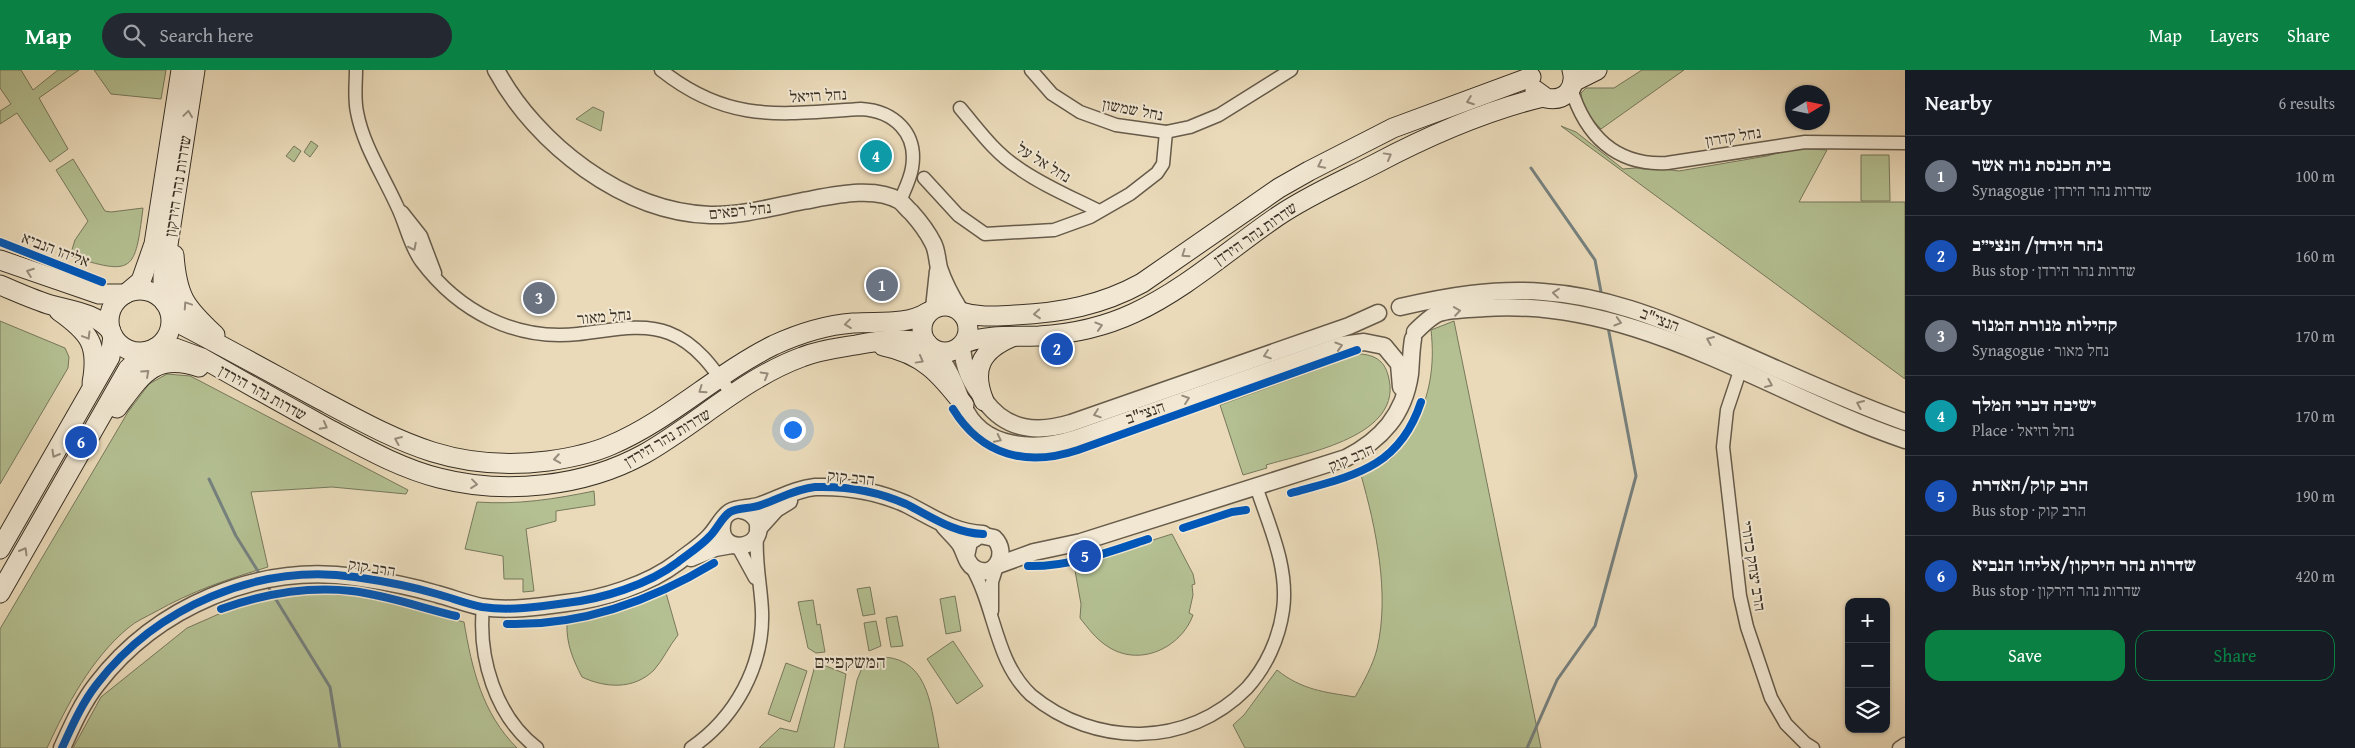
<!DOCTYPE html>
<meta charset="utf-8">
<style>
body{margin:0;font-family:"Gentium Book Plus","Frank Ruhl Libre",serif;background:#242831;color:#f1f3f6}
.controls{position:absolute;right:15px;bottom:15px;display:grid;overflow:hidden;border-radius:10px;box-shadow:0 1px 4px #0004}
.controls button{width:45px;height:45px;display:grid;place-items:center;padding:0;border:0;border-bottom:1px solid #363941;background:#171b24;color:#f1f3f6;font:25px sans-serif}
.compass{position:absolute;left:1785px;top:15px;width:45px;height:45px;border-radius:50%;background:#171b24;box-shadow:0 1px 4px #0004;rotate:80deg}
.you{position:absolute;left:792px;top:359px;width:18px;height:18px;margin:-12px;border:4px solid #fff;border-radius:50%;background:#1a73e8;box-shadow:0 0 0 8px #1a73e833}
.badge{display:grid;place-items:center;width:32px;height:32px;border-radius:50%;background:#0b8043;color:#fff;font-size:16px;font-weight:700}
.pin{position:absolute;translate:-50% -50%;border:2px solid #fff;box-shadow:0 1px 5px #0006}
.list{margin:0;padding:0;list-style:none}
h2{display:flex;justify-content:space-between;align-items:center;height:65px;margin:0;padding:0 20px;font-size:21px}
h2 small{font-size:16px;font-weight:400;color:#9ea1a6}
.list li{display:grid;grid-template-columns:32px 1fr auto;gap:15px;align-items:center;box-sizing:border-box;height:80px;padding:0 20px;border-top:1px solid #363941}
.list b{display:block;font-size:19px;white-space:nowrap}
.list p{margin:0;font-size:16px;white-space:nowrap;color:#9ea1a6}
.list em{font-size:16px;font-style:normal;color:#9ea1a6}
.actions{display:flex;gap:10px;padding:15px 20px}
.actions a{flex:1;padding:11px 0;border:1px solid #0b8043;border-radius:15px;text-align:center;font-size:18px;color:#0b8043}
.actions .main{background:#0b8043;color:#fff}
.icon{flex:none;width:28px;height:28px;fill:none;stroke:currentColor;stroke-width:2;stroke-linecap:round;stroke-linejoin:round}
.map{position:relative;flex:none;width:1905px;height:678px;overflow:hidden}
header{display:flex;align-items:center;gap:30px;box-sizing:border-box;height:70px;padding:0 25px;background:#0b8043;color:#fff}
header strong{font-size:24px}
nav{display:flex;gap:28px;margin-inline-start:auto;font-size:18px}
.search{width:350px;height:45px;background:#242831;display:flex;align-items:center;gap:12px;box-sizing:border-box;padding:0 18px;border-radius:28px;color:#9ea1a6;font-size:19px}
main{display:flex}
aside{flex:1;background:#171b24}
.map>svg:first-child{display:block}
.green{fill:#b4c092;stroke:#77785c}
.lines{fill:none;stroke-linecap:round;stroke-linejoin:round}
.stream{stroke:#76817f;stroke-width:3}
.minor-casing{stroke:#665b4a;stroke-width:15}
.tertiary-casing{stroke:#665b4a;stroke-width:19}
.secondary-casing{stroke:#3a3125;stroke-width:21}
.minor{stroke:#f1e7d2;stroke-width:12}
.tertiary{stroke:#f1e7d2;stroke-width:16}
.secondary{stroke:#f1e7d2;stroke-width:19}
.cycleway-casing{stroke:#f1e7d2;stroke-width:11}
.cycleway{stroke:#0057b8;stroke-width:8}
.oneway{stroke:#968c7c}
.labels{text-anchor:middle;stroke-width:4;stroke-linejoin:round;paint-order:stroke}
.street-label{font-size:16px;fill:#3a3125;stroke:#f1e7d2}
.quarter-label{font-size:19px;fill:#3a3125;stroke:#f1e7d2}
</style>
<header>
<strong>Map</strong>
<div class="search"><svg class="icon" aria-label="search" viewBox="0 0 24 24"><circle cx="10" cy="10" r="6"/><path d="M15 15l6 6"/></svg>Search here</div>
<nav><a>Map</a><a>Layers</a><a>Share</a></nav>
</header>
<main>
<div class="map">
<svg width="1905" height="678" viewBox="0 0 1905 678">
<rect width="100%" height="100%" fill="#eadab9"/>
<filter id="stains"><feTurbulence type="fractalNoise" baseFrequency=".004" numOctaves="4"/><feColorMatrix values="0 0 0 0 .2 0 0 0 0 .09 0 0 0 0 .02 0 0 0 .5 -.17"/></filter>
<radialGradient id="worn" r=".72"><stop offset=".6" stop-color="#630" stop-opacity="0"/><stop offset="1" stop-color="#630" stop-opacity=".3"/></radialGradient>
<g class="green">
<polygon points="0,0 21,0 33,20 58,0 79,0 39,28 68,79 50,92 17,43 0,54 0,41 11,34 0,18"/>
<polygon points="94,0 166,0 161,29 111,24"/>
<path d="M1642,0H1684L1601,59C1590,47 1582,39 1581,23L1586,18H1614Z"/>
<polygon points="593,37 604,42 601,61 576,49"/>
<polygon points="1561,56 1576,62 1623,99 1648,97 1679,101 1767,86 1793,78 1827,80 1799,132 1905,132 1905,309"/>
<polygon points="311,71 318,76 310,87 304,82"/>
<polygon points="294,76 301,81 294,92 286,86"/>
<polygon points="1861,85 1889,85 1890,131 1861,131"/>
<path d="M73,89L105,141L111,142L143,138C135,202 134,206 70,186L75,170L88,151L56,100Z"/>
<polygon points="0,251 65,278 69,287 68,298 0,414"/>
<path d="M1454,251L1541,678H1245L1233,655L1244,645L1277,600C1302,620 1324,622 1355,627C1363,613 1373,595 1377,579C1390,524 1376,458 1361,405C1371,399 1386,394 1394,386C1402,378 1409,367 1414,357C1430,325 1435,296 1431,260Z"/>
<path d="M1360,284C1374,285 1384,290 1388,305C1406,366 1306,383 1266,395L1267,398L1243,405L1220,335Z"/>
<path d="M167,304L190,306L198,310L408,420L406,424L332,417L251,422L268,497C228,509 192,521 155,542C146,547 136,551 128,558C91,589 67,635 47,678H0V559L128,342L149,314Z"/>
<path d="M594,421L595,435L556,441V451L526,459L534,521L523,522V509H504L503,486L465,479L477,432C518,435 555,429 594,421Z"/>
<path d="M1172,464L1193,504L1195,514L1192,515L1193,525L1189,543L1193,545C1181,578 1139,598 1107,576C1096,569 1088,558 1080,548L1081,534L1074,495Z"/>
<polygon points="870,517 875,544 863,546 857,519"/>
<path d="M305,523L360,526L464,552C472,599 482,643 517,678H73L101,627L187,558L228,540L258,530Z"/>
<path d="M666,523L678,565C669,576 663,590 654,600C634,620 605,618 582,607C573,590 566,573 567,553L620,541Z"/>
<polygon points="955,526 961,561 946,564 940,529"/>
<polygon points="813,530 817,555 820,554 825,582 816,583 808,578 798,532"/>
<polygon points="897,546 903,576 891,577 886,548"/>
<polygon points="876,551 881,576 869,581 864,553"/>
<polygon points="953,571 983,616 957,634 927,589"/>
<path d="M884,587C931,590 931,642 939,678H844L857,610L862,598Z"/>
<polygon points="816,592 846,604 834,678 759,678 780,658 797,662"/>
<polygon points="786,593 807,601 790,652 768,644"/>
</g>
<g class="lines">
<g class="stream">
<polyline points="1531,98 1595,190 1602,227"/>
<polyline points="209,409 236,466 261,506"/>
<polyline points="267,515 330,617 340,678"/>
<polyline points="1527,678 1557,610 1595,556 1636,406 1608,257"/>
</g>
<g class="minor-casing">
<g id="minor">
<path d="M356,0C356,13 354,28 357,42C363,75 383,105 397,136C406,154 409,174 421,191C459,242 516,271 578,264C607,261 642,252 669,263C698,274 716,302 733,326"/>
<path d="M661,0C729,54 781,44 861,39C894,41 918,63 912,98C910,110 904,121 900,131"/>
<polyline points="1031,0 1052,24 1080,42 1116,55 1166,62 1190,57 1219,45 1291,0"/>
<path d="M1571,18C1585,65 1616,96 1667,93L1805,72L1905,73"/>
<path d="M960,38C978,59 994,82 1017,97C1042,115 1071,127 1099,141"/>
<polyline points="924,108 958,145 985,164 1054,160 1090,147 1130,124 1157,103 1163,94 1166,62"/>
<polyline points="402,142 421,166 435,203"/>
<polyline points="1740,301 1727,340 1723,377 1740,526 1747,557 1771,628 1786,654 1805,673 1813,678"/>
<polyline points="738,477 755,508"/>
<path d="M971,496C996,538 994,590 1031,625C1095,678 1188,678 1247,618C1266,597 1279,569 1283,540C1289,497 1269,456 1256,416"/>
<path d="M483,537C478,587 495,646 537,678"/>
<polyline points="992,541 992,512 997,496"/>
<path d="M691,678C735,648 764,596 762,541C761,516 755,491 757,465"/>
<polyline points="1899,678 1905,674"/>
</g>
</g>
<g class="tertiary-casing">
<g id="tertiary">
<path d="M496,0C536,74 623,142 710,145C740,146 773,137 803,131C831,126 874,115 900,131C904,134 907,139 911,142C920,152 927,161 933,173C937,180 937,190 939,198C944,213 951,226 959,239"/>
<path d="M1400,237C1448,226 1494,218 1543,222C1604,226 1657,247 1713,271C1776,298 1840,329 1905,352"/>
<polyline points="934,238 938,201"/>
<path d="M1415,262C1421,256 1431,246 1439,243C1450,239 1472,239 1484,238C1636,227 1767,323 1905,370"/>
<path d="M962,275C963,298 971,314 985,331C1007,361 1038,363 1071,353L1349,256L1378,243"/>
<polyline points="1385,277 1399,294 1401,317"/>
<path d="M932,278C948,295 955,313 963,335C981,380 1036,381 1074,369L1342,275L1364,272L1384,276"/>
<path d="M723,450C713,487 768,481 757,451C754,445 748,441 741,440"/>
<path d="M944,456C949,462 955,467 960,474C965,482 966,493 974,498C994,511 1010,483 994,468L980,465L969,472L966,486"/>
<polyline points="758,459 776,439 789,431"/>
<polyline points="691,488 715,478 732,475"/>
<path d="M998,495L1034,482L1081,472L1346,388C1381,370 1404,345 1410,304C1411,293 1411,281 1413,269"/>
<path d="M62,678C72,656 82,633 97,614C156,537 258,493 355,507C383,511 410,516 437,524C452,528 467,534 482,537C509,541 538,537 566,533C602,529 648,515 678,492C688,484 701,476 710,466C717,459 722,447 730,442C739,437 751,439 761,435C779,429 795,419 815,417C847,416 877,421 906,434C932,447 954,463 983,464"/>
</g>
</g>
<g class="secondary-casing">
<g id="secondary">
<polyline points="1573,12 1597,0"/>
<path d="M1535,20L1546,28C1565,32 1577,18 1572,0"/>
<path d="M174,185C177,227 185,237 215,265"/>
<polyline points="0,190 99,224 125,224"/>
<path d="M0,215C17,222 34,230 51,235C73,241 96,243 111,261"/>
<circle cx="140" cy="251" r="31"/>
<polyline points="128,222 141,211 154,174 181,0"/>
<polyline points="165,233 163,224 163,207 195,0"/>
<circle cx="945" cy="259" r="23"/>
<path d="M169,239L184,256C230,280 275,305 321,330C400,372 454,403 548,391C569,388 591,384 611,375C670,350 717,303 774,275C798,264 827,255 853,253C878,251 906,256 928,242"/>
<path d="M59,241C90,263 99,275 92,313"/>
<path d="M961,242C980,248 996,246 1015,245C1061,243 1102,235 1142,213L1279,118L1309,101L1393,58L1531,7"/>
<path d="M964,273C991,264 1011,267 1039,266C1071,264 1104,257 1134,243C1186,219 1231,178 1278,146C1309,125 1342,111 1375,94C1428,66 1485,41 1543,27"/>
<path d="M883,276C923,284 940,304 964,335"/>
<path d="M155,278H175L202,288C244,312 285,335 327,358C363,377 399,398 439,408C505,425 584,417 644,384C697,354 744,308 802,287C820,280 838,278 856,275C881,270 902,268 927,273"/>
<path d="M984,331C971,299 981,280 1012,267"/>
<path d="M117,338C141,306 154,282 199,297"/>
<polyline points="0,479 110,287 113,266"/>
<polyline points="0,523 128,299 147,281"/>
</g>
</g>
<use href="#minor" class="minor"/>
<use href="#tertiary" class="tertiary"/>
<use href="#secondary" class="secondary"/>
<g class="cycleway-casing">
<g id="cycleway">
<polyline points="0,172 102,212"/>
<path d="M953,339C982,386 1027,397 1078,380L1357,280"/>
<path d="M1291,423C1352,406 1399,399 1421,332"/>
<polyline points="1183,458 1232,442 1246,440"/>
<path d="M1028,496C1070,497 1109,482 1148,469"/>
<path d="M221,539C263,524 307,516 352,521C387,525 422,538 456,546"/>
<path d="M507,554C582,556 651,531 714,493"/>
<path d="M62,678C72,656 82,633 97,614C156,537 258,493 355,507C383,511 410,516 437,524C452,528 467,534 482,537C509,541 538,537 566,533C602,529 648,515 678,492C688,484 701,476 710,466C717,459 722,447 730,442C739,437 751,439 761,435C779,429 795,419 815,417C847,416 877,421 906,434C932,447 954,463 983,464"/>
</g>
</g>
<use href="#cycleway" class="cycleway"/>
</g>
<defs><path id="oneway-chevron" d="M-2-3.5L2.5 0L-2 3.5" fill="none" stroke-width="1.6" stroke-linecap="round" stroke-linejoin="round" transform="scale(1.25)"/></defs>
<g class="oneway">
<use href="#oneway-chevron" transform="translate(1470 31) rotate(160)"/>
<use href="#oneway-chevron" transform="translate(188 44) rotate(-82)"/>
<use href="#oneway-chevron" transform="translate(1388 86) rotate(-29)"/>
<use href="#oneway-chevron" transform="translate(1321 95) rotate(154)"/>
<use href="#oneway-chevron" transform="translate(413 177) rotate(63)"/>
<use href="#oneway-chevron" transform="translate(1185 184) rotate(145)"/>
<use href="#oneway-chevron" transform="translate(30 202) rotate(-160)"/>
<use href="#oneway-chevron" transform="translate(1556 223) rotate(-174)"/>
<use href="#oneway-chevron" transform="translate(187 235) rotate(-124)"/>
<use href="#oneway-chevron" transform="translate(1457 241) rotate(-8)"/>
<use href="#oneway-chevron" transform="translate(1037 244) rotate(175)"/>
<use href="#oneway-chevron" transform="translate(1618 252) rotate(16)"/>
<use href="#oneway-chevron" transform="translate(848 254) rotate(173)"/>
<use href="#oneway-chevron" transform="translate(1099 256) rotate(-17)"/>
<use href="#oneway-chevron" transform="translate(87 266) rotate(59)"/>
<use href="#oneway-chevron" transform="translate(1710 270) rotate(-157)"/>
<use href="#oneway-chevron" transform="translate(1339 276) rotate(-17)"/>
<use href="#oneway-chevron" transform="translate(1267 285) rotate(161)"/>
<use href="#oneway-chevron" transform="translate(920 290) rotate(29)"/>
<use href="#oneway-chevron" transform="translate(146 303) rotate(-42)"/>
<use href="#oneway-chevron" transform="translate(765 305) rotate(-30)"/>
<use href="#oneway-chevron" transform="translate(1769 314) rotate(23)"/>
<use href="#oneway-chevron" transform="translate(702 320) rotate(145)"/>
<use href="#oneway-chevron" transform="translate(1186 329) rotate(-19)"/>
<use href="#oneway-chevron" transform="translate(1860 334) rotate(-157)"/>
<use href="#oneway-chevron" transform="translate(1097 344) rotate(161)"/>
<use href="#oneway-chevron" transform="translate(324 356) rotate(28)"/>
<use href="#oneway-chevron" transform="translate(998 369) rotate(26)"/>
<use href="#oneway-chevron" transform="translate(398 370) rotate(-157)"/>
<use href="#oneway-chevron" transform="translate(55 384) rotate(120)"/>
<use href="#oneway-chevron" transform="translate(557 389) rotate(171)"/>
<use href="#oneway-chevron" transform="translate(474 414) rotate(7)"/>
<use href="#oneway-chevron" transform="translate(24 481) rotate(-60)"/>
</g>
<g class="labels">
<g class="street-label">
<text transform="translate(818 25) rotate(-3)" y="6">נחל רזיאל</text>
<text transform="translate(1133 39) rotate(11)" y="6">נחל שמשון</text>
<text transform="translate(1733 66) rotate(-9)" y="6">נחל קדרון</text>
<text transform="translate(1044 92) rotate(32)" y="6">נחל אל על</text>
<text transform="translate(177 116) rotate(-81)" y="6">שדרות נהר הירקון</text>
<text transform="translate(740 140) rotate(-6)" y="6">נחל רפאים</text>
<text transform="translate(1255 163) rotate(-35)" y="6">שדרות נהר הירדן</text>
<text transform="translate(56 179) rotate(21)" y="6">אליהו הנביא</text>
<text transform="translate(604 246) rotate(-5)" y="6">נחל מאור</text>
<text transform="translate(1660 249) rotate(21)" y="6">הנצי"ב</text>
<text transform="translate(263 322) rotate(29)" y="6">שדרות נהר הירדן</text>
<text transform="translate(1145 342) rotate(-19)" y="6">הנצי"ב</text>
<text transform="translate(667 367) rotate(-31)" y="6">שדרות נהר הירדן</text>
<text transform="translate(1351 387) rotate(-23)" y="6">הרב קוק</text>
<text transform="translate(851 407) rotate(6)" y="6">הרב קוק</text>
<text transform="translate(1754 496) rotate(81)" y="6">הרב יצחק כדורי</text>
<text transform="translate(372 497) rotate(9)" y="6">הרב קוק</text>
</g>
<g class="quarter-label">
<text x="850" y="598">המשקפיים</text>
</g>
</g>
<rect width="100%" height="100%" filter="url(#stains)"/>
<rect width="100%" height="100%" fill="url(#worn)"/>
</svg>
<div class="controls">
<button>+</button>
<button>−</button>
<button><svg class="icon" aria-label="layers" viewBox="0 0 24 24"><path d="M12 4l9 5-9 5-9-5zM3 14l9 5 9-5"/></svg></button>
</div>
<svg class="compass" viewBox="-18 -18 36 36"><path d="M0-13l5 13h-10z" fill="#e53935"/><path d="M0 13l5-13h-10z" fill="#9ea1a6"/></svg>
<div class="you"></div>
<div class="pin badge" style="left:882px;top:215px;background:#6b7280">1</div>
<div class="pin badge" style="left:1057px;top:279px;background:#1a4fb4">2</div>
<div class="pin badge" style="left:539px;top:228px;background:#6b7280">3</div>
<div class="pin badge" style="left:876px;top:86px;background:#0f9aa8">4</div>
<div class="pin badge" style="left:1085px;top:486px;background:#1a4fb4">5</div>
<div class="pin badge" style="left:81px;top:372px;background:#1a4fb4">6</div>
</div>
<aside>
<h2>Nearby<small>6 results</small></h2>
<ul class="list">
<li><span class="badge" style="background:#6b7280">1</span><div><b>בית הכנסת נוה אשר</b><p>Synagogue · שדרות נהר הירדן</p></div><em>100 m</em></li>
<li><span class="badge" style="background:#1a4fb4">2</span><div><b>נהר הירדן/ הנצי״ב</b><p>Bus stop · שדרות נהר הירדן</p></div><em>160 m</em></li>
<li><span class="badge" style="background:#6b7280">3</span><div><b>קהילות מנורת המנור</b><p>Synagogue · נחל מאור</p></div><em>170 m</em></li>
<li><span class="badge" style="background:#0f9aa8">4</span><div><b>ישיבה דברי המלך</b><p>Place · נחל רזיאל</p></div><em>170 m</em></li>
<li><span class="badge" style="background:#1a4fb4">5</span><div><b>הרב קוק/האדרת</b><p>Bus stop · הרב קוק</p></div><em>190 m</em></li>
<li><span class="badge" style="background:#1a4fb4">6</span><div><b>שדרות נהר הירקון/אליהו הנביא</b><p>Bus stop · שדרות נהר הירקון</p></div><em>420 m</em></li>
</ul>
<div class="actions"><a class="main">Save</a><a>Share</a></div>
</aside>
</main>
